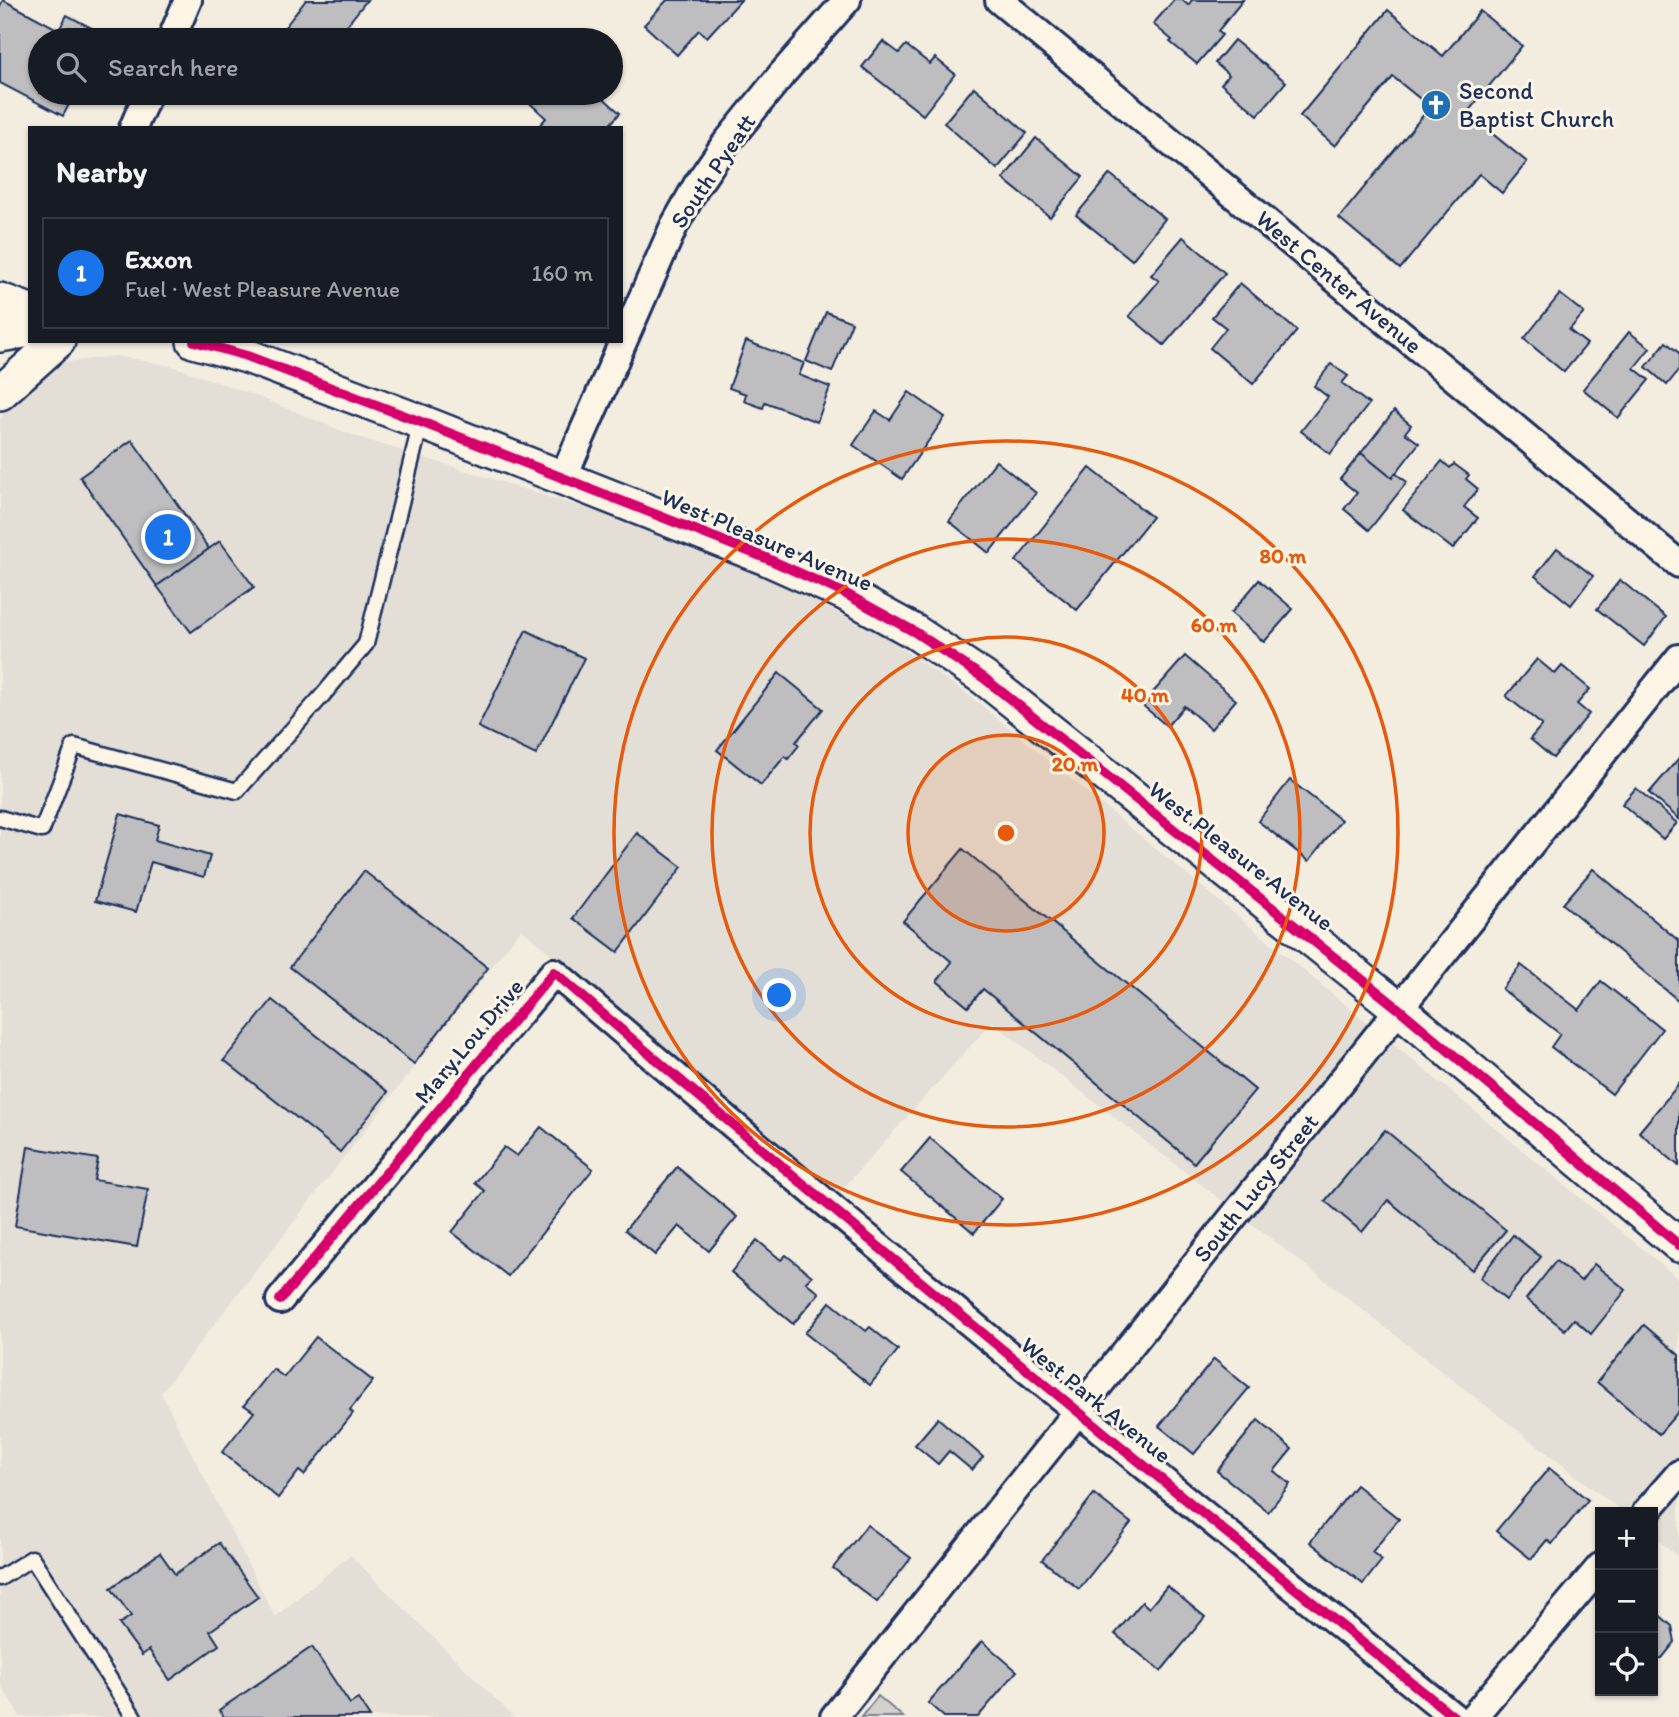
<!DOCTYPE html>
<meta charset="utf-8">
<style>
body{margin:0;font-family:Itim,sans-serif;background:#242831;color:#f1f3f6}
.controls{position:absolute;right:21px;bottom:21px;display:grid;overflow:hidden;border-radius:0px;box-shadow:0 2px 5px #0004}
.controls button{width:63px;height:63px;display:grid;place-items:center;padding:0;border:0;border-bottom:2px solid #363941;background:#171b24;color:#f1f3f6;font:35px sans-serif}
.you{position:absolute;left:780px;top:996px;width:24px;height:24px;margin:-18px;border:5px solid #fff;border-radius:50%;background:#1a73e8;box-shadow:0 0 0 10px #1a73e833}
.badge{display:grid;place-items:center;width:46px;height:46px;border-radius:50%;background:#1a73e8;color:#fff;font-size:23px;font-weight:700}
.pin{position:absolute;translate:-50% -50%;border:4px solid #fff;box-shadow:0 2px 7px #0006}
.list{margin:0;padding:0;list-style:none}
h2{display:flex;justify-content:space-between;align-items:center;height:91px;margin:0;padding:0 28px;font-size:30px}
h2 small{font-size:23px;font-weight:400;color:#9ea1a6}
.list li{display:grid;grid-template-columns:46px 1fr auto;gap:21px;align-items:center;box-sizing:border-box;height:112px;margin:0 14px 14px;padding:0 14px;border:2px solid #363941;border-radius:0px}
.list b{display:block;font-size:26px;white-space:nowrap}
.list p{margin:0;font-size:23px;white-space:nowrap;color:#9ea1a6}
.list em{font-size:23px;font-style:normal;color:#9ea1a6}
.icon{flex:none;width:38px;height:38px;fill:none;stroke:currentColor;stroke-width:2;stroke-linecap:round;stroke-linejoin:round}
.map{position:relative;flex:none;width:1679px;height:1717px;overflow:hidden}
.search{position:absolute;background:#171b24;box-shadow:0 2px 5px #0004;left:28px;top:28px;width:595px;height:77px;display:flex;align-items:center;gap:18px;box-sizing:border-box;padding:0 24px;border-radius:38px;color:#9ea1a6;font-size:26px}
.panel{position:absolute;background:#171b24;box-shadow:0 2px 5px #0004;left:28px;top:126px;width:595px;height:217px;border-radius:0px}
.map>svg:first-child{display:block}
.built{fill:#e3dfd6}
.green{fill:#d3d1cc;stroke:#778095;stroke-width:2}
.building{fill:#bebec0;stroke:#1b2f5e;stroke-width:2}
.lines{fill:none;stroke-linecap:round;stroke-linejoin:round}
.service-casing{stroke:#1b2f5e;stroke-width:19}
.minor-casing{stroke:#1b2f5e;stroke-width:32}
.tertiary-casing{stroke:#1b2f5e;stroke-width:38}
.service{stroke:#fcf5e5;stroke-width:14}
.minor{stroke:#fcf5e5;stroke-width:26}
.tertiary{stroke:#fcf5e5;stroke-width:33}
.cycleway-casing{stroke:#fcf5e5;stroke-width:15}
.cycleway{stroke:#d6006c;stroke-width:10}
.ring{fill:none;stroke:#e8590c;stroke-width:3.5}
.labels{text-anchor:middle;stroke-width:6;stroke-linejoin:round;paint-order:stroke}
.poi-label{font-size:24px;fill:#1b2f5e;stroke:#fcf5e5;text-anchor:start}
.street-label{font-size:24px;fill:#1b2f5e;stroke:#fcf5e5}
.centre{fill:#e8590c;stroke:#fcf5e5;stroke-width:3.5}
.ring-label{font-size:21px;text-anchor:middle;font-weight:bold;fill:#e8590c;stroke:#fcf5e5;stroke-width:6;stroke-linejoin:round;paint-order:stroke}
</style>
<div class="map">
<svg width="1679" height="1717" viewBox="0 0 1679 1717">
<rect width="100%" height="100%" fill="#f3ede0"/>
<filter id="ink" filterUnits="userSpaceOnUse"><feTurbulence type="fractalNoise" baseFrequency=".0143" numOctaves="2"/><feDisplacementMap in="SourceGraphic" scale="14" xChannelSelector="R" yChannelSelector="G"/><feConvolveMatrix kernelMatrix="1 2 1 2 8 2 1 2 1" color-interpolation-filters="sRGB"/></filter>
<g filter="url(#ink)">
<polygon class="built" points="117,356 172,366 254,395 352,435 709,547 885,637 970,696 1679,1279 1679,1558 1653,1536 1653,1512 1623,1512 992,1022 839,1193 521,929 161,1393 275,1617 350,1555 514,1717 20,1717 0,1683 0,419 8,406 57,363"/>
<polygon class="green" points="878,1696 903,1717 861,1717"/>
<g class="building">
<polygon points="3,0 59,30 67,15 105,35 103,40 40,40 40,93 75,93 63,116 0,83 0,6"/>
<polygon points="306,0 367,0 335,40 291,40 281,32"/>
<polygon points="667,0 741,0 707,37 699,30 677,55 644,25"/>
<polygon points="1174,0 1182,0 1188,5 1192,0 1243,0 1218,31 1222,35 1197,64 1170,42 1172,40 1153,24"/>
<polygon points="1388,10 1443,56 1480,11 1522,46 1467,113 1527,162 1502,193 1479,174 1400,269 1339,218 1430,107 1393,77 1335,146 1300,116"/>
<polygon points="1234,40 1286,82 1258,115 1221,84 1229,75 1215,63"/>
<polygon points="883,41 899,53 906,45 930,64 935,58 955,74 923,115 862,67"/>
<polygon points="974,87 1027,133 997,169 944,123"/>
<polygon points="519,93 598,93 620,113 607,128 537,128 546,118"/>
<polygon points="1036,138 1083,177 1050,217 1003,179"/>
<polygon points="1110,174 1165,219 1132,260 1076,215"/>
<polygon points="1183,237 1225,273 1164,345 1129,316 1159,281 1151,275"/>
<polygon points="1240,283 1297,331 1253,384 1210,348 1226,328 1212,317"/>
<polygon points="1560,294 1584,313 1569,330 1587,344 1564,372 1524,339"/>
<polygon points="826,312 852,322 832,372 806,361"/>
<polygon points="1629,332 1650,348 1634,368 1649,380 1618,418 1583,389"/>
<polygon points="746,341 804,363 799,375 830,387 817,422 765,402 763,408 744,401 746,394 729,388"/>
<polygon points="1666,342 1679,353 1679,370 1667,385 1646,367"/>
<polygon points="1331,364 1348,376 1342,383 1369,404 1330,454 1301,431 1328,397 1314,386"/>
<polygon points="909,392 945,417 902,479 853,445 876,411 890,420"/>
<polygon points="1394,411 1411,425 1405,433 1419,443 1392,478 1361,453"/>
<polygon points="132,440 209,549 157,586 80,477"/>
<polygon points="1361,453 1392,478 1395,473 1407,482 1369,530 1344,509 1357,493 1340,479"/>
<polygon points="996,461 1036,493 989,553 949,521"/>
<polygon points="1442,461 1450,468 1454,464 1469,475 1466,479 1478,489 1464,507 1478,518 1453,549 1403,510"/>
<polygon points="1090,468 1152,517 1077,610 1016,561"/>
<polygon points="220,541 254,587 191,632 157,586"/>
<polygon points="1557,548 1593,576 1571,605 1535,576"/>
<polygon points="1259,580 1293,609 1264,642 1231,613"/>
<polygon points="1620,580 1666,617 1644,646 1597,609"/>
<polygon points="526,630 584,658 536,755 478,727"/>
<polygon points="1185,656 1236,700 1211,729 1184,706 1167,726 1142,705"/>
<polygon points="1537,659 1555,674 1562,666 1590,689 1577,704 1589,714 1553,758 1530,739 1542,725 1506,696"/>
<polygon points="779,673 823,709 796,742 799,745 788,759 785,756 761,785 717,750"/>
<polygon points="1679,758 1679,819 1649,793"/>
<polygon points="1290,780 1341,820 1309,861 1258,821"/>
<polygon points="1636,788 1677,823 1663,839 1622,804"/>
<polygon points="120,814 159,825 155,840 210,856 204,877 151,862 136,912 95,901"/>
<polygon points="637,833 682,867 618,952 573,918"/>
<polygon points="963,849 1255,1090 1194,1163 983,989 968,1007 937,981 952,962 903,921"/>
<polygon points="1593,869 1679,941 1679,1001 1563,904"/>
<polygon points="364,871 488,968 414,1064 290,967"/>
<polygon points="1521,965 1579,1010 1601,981 1662,1029 1612,1094 1551,1047 1560,1034 1502,989"/>
<polygon points="272,1000 388,1092 340,1152 224,1060"/>
<polygon points="1679,1084 1679,1166 1639,1132"/>
<polygon points="541,1127 593,1169 508,1276 452,1232 485,1191 475,1183 504,1147 517,1156"/>
<polygon points="1385,1130 1506,1230 1472,1270 1388,1200 1362,1232 1325,1201"/>
<polygon points="930,1138 1002,1199 974,1233 901,1172"/>
<polygon points="28,1147 98,1159 94,1180 148,1189 137,1247 15,1226"/>
<polygon points="677,1167 737,1217 709,1251 679,1226 655,1255 625,1230"/>
<polygon points="1513,1235 1541,1257 1506,1300 1480,1278"/>
<polygon points="757,1240 781,1260 786,1255 812,1276 806,1282 819,1293 793,1324 731,1272"/>
<polygon points="1556,1261 1581,1281 1594,1264 1626,1290 1591,1334 1574,1319 1565,1330 1526,1299"/>
<polygon points="830,1302 866,1331 870,1327 898,1350 870,1385 805,1333"/>
<polygon points="1644,1325 1679,1355 1679,1411 1659,1434 1597,1382"/>
<polygon points="316,1337 373,1381 350,1410 353,1413 304,1475 299,1471 278,1498 222,1452 254,1412 244,1405 273,1369 284,1377"/>
<polygon points="1214,1359 1249,1388 1194,1454 1159,1426"/>
<polygon points="938,1418 983,1457 972,1470 949,1451 938,1464 915,1445"/>
<polygon points="1258,1420 1292,1449 1274,1471 1290,1484 1268,1512 1217,1471"/>
<polygon points="1549,1468 1588,1500 1552,1544 1547,1540 1531,1559 1496,1531"/>
<polygon points="1356,1485 1399,1519 1372,1552 1382,1560 1363,1584 1310,1542"/>
<polygon points="1094,1494 1131,1523 1079,1589 1042,1560"/>
<polygon points="867,1525 911,1558 877,1602 833,1568"/>
<polygon points="219,1543 258,1597 210,1631 219,1645 170,1680 149,1650 142,1655 119,1624 131,1616 111,1588 160,1553 175,1574"/>
<polygon points="1167,1586 1205,1617 1161,1671 1115,1634 1142,1602 1149,1608"/>
<polygon points="1657,1613 1672,1626 1675,1642 1662,1658 1653,1660 1653,1614"/>
<polygon points="982,1641 1017,1671 978,1717 944,1717 928,1703"/>
<polygon points="312,1647 350,1704 358,1699 370,1717 224,1717 219,1710"/>
</g>
<g class="lines">
<g class="service-casing">
<g id="service">
<polyline points="0,818 42,830 74,746 237,791 322,696 366,644 421,422"/>
<polyline points="0,1578 32,1558 134,1717"/>
</g>
</g>
<g class="minor-casing">
<g id="minor">
<polyline points="999,0 1679,564"/>
<polyline points="171,40 188,0"/>
<polyline points="133,128 148,93"/>
<polyline points="563,478 674,226 697,185 723,147 782,74 847,0"/>
<path d="M280,1300L554,972C849,1227 1151,1472 1454,1717"/>
<polyline points="1646,1512 1679,1474"/>
<polyline points="834,1717 1679,658"/>
<polyline points="1473,1717 1600,1567"/>
</g>
</g>
<g class="tertiary-casing">
<g id="tertiary">
<polyline points="0,300 30,311"/>
<polyline points="0,335 30,330"/>
<polyline points="194,341 247,356 421,422 766,558 846,594 915,632 984,678 1399,1009 1679,1245"/>
<polyline points="0,393 58,341"/>
</g>
</g>
<use href="#service" class="service"/>
<use href="#minor" class="minor"/>
<use href="#tertiary" class="tertiary"/>
<g class="cycleway-casing">
<g id="cycleway">
<polyline points="194,341 247,356 421,422 766,558 846,594 915,632 984,678 1399,1009 1679,1245"/>
<path d="M280,1300L554,972C849,1227 1151,1472 1454,1717"/>
</g>
</g>
<use href="#cycleway" class="cycleway"/>
</g>
</g>
<circle cx="1006" cy="833" r="98" fill="#e8590c" fill-opacity=".12"/>
<g class="ring">
<circle cx="1006" cy="833" r="98"/>
<circle cx="1006" cy="833" r="196"/>
<circle cx="1006" cy="833" r="294"/>
<circle cx="1006" cy="833" r="392"/>
</g>
<defs>
<g id="church-disc" transform="scale(1.575)"><circle r="9.5" fill="#1f6fb2" stroke="#fcf5e5"/><path d="M-1.2-6h2.4v3.5h3.3v2.4h-3.3V6h-2.4V-.1h-3.3v-2.4h3.3Z" fill="#fff"/></g>
</defs>
<g fill-rule="evenodd">
<use href="#church-disc" x="1436" y="105"/>
</g>
<g class="labels">
<g class="poi-label">
<text x="1459" y="99">Second<tspan x="1459" dy="28">Baptist Church</tspan></text>
</g>
<g class="street-label">
<text transform="translate(713 171) rotate(-56)" y="8">South Pyeatt</text>
<text transform="translate(1339 282) rotate(40)" y="8">West Center Avenue</text>
<text transform="translate(767 540) rotate(23)" y="8">West Pleasure Avenue</text>
<text transform="translate(1241 856) rotate(38)" y="8">West Pleasure Avenue</text>
<text transform="translate(469 1041) rotate(-50)" y="8">Mary Lou Drive</text>
<text transform="translate(1256 1188) rotate(-51)" y="8">South Lucy Street</text>
<text transform="translate(1096 1400) rotate(39)" y="8">West Park Avenue</text>
</g>
</g>
<circle cx="1006" cy="833" r="10" class="centre"/>
<g class="ring-label">
<text x="1283" y="563">80 m</text>
<text x="1214" y="632">60 m</text>
<text x="1145" y="702">40 m</text>
<text x="1075" y="771">20 m</text>
</g>
</svg>
<div class="controls">
<button>+</button>
<button>−</button>
<button><svg class="icon" aria-label="locate" viewBox="0 0 24 24"><circle cx="12" cy="12" r="6"/><path d="M12 2v4M12 18v4M2 12h4M18 12h4"/></svg></button>
</div>
<div class="you"></div>
<div class="pin badge" style="left:168px;top:537px">1</div>
<div class="search"><svg class="icon" aria-label="search" viewBox="0 0 24 24"><circle cx="10" cy="10" r="6"/><path d="M15 15l6 6"/></svg>Search here</div>
<section class="panel">
<h2>Nearby<small></small></h2>
<ul class="list">
<li><span class="badge">1</span><div><b>Exxon</b><p>Fuel · West Pleasure Avenue</p></div><em>160 m</em></li>
</ul>
</section>
</div>
